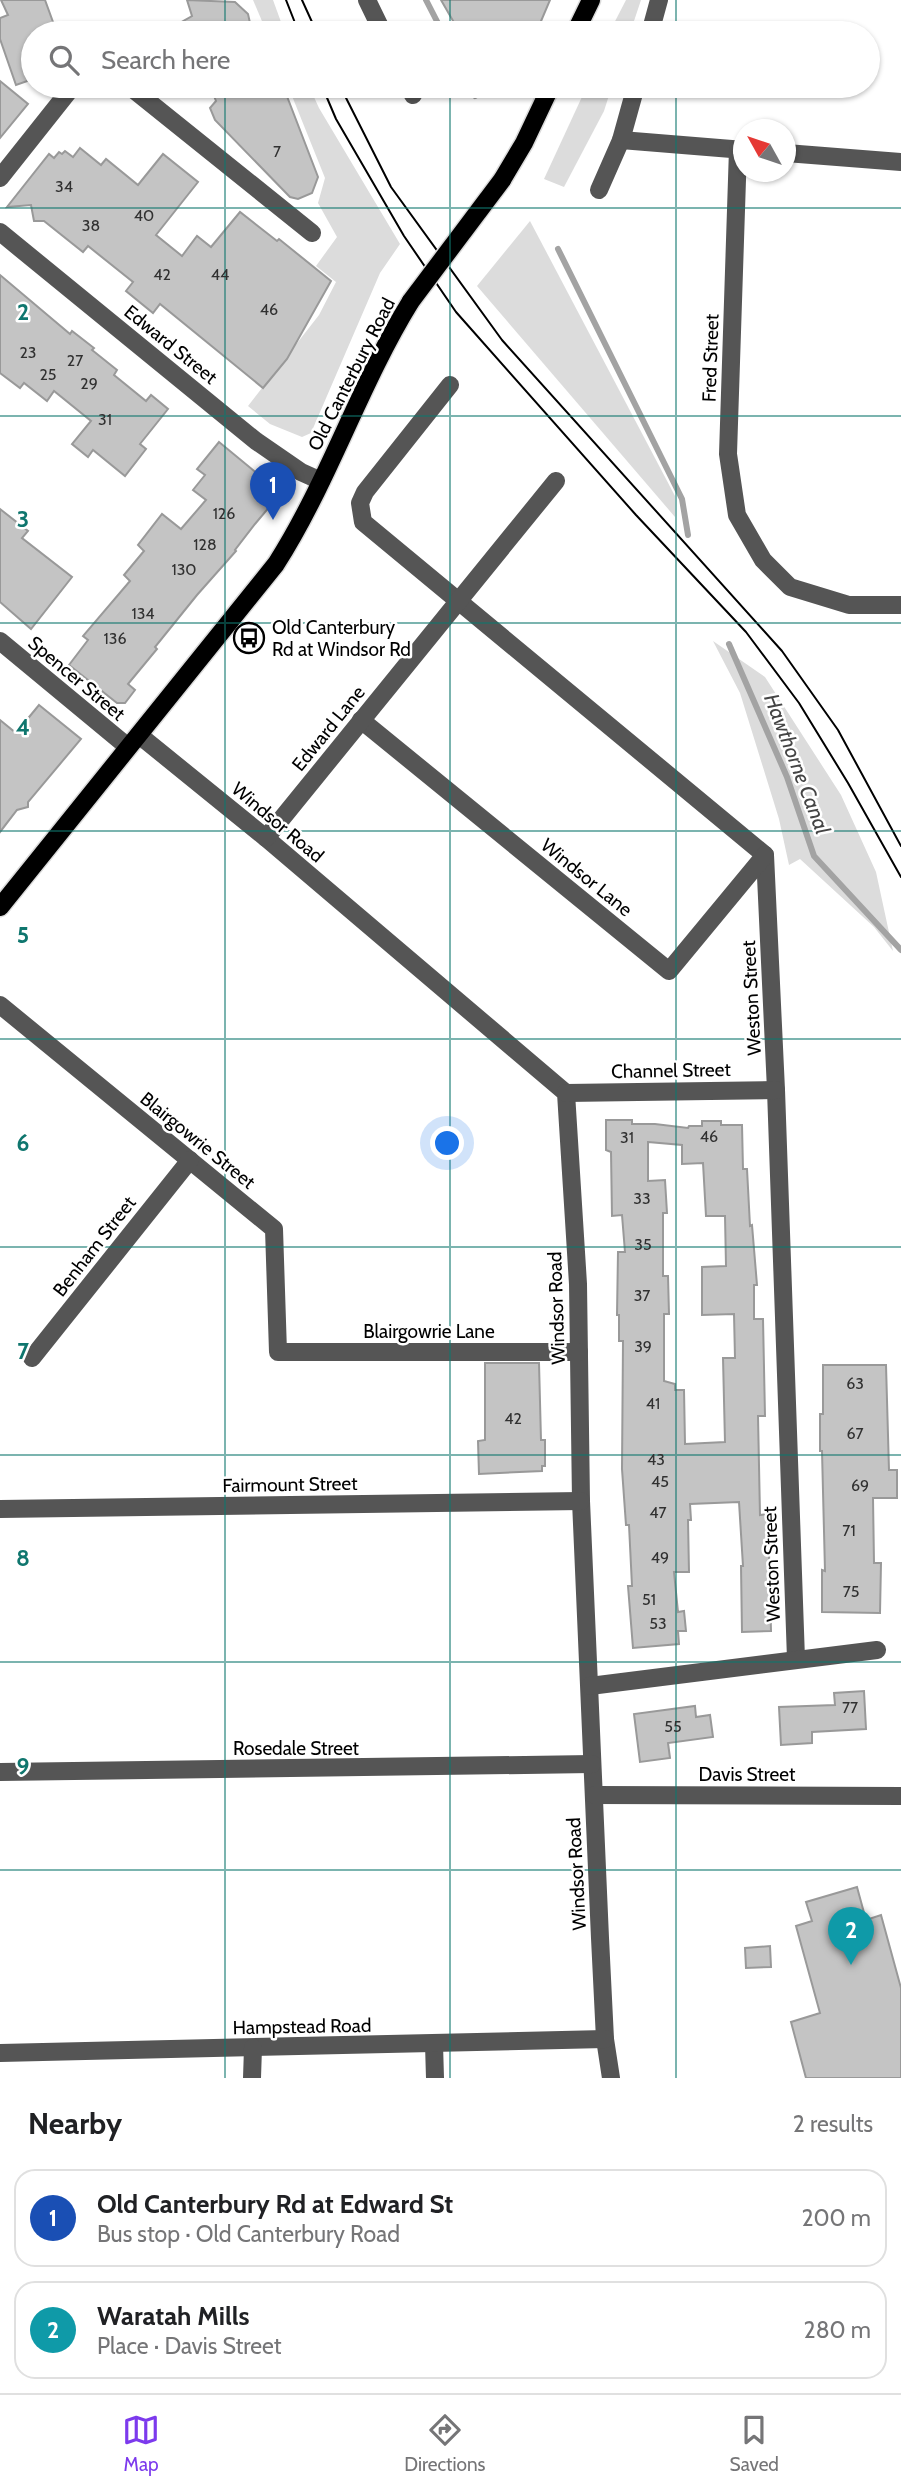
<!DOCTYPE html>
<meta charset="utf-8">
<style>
body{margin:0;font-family:Cabin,sans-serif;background:#f6f6f6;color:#202124}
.compass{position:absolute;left:733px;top:119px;width:63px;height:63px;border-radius:50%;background:#fff;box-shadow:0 2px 5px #0004;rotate:310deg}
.you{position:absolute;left:448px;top:1144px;width:24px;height:24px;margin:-18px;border:5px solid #fff;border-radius:50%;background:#1a73e8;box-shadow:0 0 0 10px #1a73e833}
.badge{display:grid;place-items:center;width:46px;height:46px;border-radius:50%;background:#7c3aed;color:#fff;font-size:23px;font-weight:700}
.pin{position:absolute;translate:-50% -58px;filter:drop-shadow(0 2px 4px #0008)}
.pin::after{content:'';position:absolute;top:37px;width:24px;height:21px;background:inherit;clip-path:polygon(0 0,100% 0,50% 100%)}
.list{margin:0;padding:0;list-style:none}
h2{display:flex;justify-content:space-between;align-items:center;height:91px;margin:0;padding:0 28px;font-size:30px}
h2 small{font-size:23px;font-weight:400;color:#757577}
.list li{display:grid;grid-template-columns:46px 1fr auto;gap:21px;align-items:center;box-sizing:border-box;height:98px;margin:0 14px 14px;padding:0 14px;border:2px solid #e0e0e0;border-radius:21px}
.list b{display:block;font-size:26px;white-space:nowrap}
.list p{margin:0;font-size:23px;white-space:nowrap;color:#757577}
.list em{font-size:23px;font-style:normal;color:#757577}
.icon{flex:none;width:38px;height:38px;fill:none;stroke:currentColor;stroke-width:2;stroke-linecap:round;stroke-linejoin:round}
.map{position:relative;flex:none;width:901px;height:2078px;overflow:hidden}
.search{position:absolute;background:#fff;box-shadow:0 2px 5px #0004;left:21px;right:21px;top:21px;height:77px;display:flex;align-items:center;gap:18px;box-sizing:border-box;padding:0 24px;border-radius:38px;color:#757577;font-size:26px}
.sheet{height:315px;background:#fff}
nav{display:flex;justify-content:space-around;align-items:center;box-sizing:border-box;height:98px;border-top:2px solid #e0e0e0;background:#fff;font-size:19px;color:#757577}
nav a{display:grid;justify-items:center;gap:4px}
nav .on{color:#7c3aed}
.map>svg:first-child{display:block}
.green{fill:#dcdcdc}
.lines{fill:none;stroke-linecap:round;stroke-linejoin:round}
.stream{stroke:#a3a3a3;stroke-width:6}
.building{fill:#c4c4c4;stroke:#999;stroke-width:2;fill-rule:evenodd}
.major-casing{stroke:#dbdbdb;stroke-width:21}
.minor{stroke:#555;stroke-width:18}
.major{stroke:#000;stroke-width:18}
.tram{stroke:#000;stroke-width:2}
.major-bridge-casing{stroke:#dbdbdb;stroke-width:21;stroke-linecap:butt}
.major-bridge{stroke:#000;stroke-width:18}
.grid{fill:none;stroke:#0f766e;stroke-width:2;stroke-opacity:0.55}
.labels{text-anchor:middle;stroke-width:5;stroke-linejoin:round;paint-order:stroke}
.number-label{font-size:16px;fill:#313131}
.street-label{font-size:19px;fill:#000;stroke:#fff}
.poi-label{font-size:19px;fill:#000;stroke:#fff;text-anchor:start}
.water-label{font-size:21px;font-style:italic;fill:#444;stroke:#fff}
.grid-label{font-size:23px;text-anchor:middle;font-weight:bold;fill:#0f766e;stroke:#fff;stroke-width:5;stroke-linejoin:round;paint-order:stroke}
</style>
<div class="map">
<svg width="901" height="2078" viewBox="0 0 901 2078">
<rect width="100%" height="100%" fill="#fff"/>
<g class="green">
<polygon points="253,0 273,0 285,33 267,33"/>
<polygon points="626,0 641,0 630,33 609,33"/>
<polygon points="288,86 309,86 319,108 400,244 380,273 311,433 302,437 270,424 248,406 319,315 336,282 316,266 337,237 318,203 325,178"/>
<polygon points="587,86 612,86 604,111 564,187 544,179"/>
<polygon points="530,221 675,496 675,517 477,286"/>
<polygon points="713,641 765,677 841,795 876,872 893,951 874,927 800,859 789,865 779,819 740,693"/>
</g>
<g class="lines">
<g class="stream">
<polyline points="426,0 443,33"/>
<polyline points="470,86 475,96"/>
<polyline points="558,249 682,499 688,535"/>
<polyline points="729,644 787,777 814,856 901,950"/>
</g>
</g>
<g class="building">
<polygon points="1,0 45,0 57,33 33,33 33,79 16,85 0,39 0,18 8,15"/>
<polygon points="187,0 235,2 248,14 250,23 242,33 162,33 192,16"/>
<polygon points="441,0 550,0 536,33 460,33"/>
<polygon points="0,81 28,104 0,138"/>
<polygon points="210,86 283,86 318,177 312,193 298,199 290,197 215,120 210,108 216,101"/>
<polygon points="80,148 101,165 106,159 138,185 163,154 198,182 156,235 182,256 197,236 211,247 240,212 277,241 279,239 331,281 287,359 263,388 160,304 153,313 126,291 133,282 88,246 83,252 44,221 34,221 31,205 7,207 49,154 54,158 59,152 62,154 65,151 73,157"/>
<polygon points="0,275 70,334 72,331 94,348 92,350 117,370 114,375 146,401 151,395 168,409 140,444 146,449 125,476 93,450 88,457 72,444 91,421 54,391 47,401 24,383 20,388 0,373"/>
<polygon points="219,442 281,493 255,524 235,550 236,551 197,595 155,647 157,649 128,684 135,690 125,703 117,703 69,665 88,640 83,636 130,581 124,575 144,551 138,545 162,514 181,529 206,500 193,490 205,475 197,469"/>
<polygon points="0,509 28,531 22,538 72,577 31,629 0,602"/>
<polygon points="39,705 81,739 28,802 28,807 17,810 0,832 0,720 16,733"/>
<path d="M606,1120H632V1124H655L688,1128L689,1126H702V1121H721V1125H742L743,1169H747L750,1226L752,1225L757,1285H754V1319H763L765,1416H758L760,1515L768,1514L771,1631L742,1632L741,1566H743L739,1502L690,1504L691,1520H688L689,1572H674L678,1612L684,1611L686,1631H678L679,1644L633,1648L628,1586H632L629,1525H626L622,1469L623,1341H619V1315H617L618,1252H625L622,1215L612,1216L611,1152L606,1150ZM648,1142L682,1145V1164L703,1163L706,1216H725L726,1266L702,1267V1315L734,1314L735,1358H723L725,1442L685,1444L684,1390H675V1384L664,1381V1314H669L668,1276H663V1213H667L665,1180L648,1181Z"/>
<polygon points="485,1363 539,1363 541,1440 545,1440 545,1466 542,1466 542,1471 479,1474 478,1441 485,1440"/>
<polygon points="823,1365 886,1365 889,1470 897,1470 897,1498 873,1498 874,1563 881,1563 880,1613 822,1612 822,1570 825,1571 822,1451 820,1451 820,1414 823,1414"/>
<polygon points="864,1691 866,1729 812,1732 812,1743 781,1745 779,1707 835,1705 834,1693"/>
<polygon points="695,1706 696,1717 710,1715 713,1737 668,1743 670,1758 640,1762 634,1714"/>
<polygon points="857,1887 866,1920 881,1915 901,1988 901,2078 806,2078 791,2022 820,2013 796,1926 812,1921 806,1902"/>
<polygon points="770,1946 771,1967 746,1968 745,1948"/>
</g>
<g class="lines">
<g class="major-casing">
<g id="major">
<polyline points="575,33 591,0"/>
<polyline points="502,180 524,143 551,86"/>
<path d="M0,907L276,564C329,481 359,385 411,301"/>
</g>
</g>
<g class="minor">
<polyline points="367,0 383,33"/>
<polyline points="650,33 659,0"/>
<polyline points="129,86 312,233"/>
<polyline points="409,86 413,95"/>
<polyline points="621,140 744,150"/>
<polyline points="738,149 728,454 737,515 763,560 790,587 849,605 901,605"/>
<polyline points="786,153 901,162"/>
<polyline points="0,178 73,86"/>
<polyline points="599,190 621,140 636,86"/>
<polyline points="0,232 256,441 301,472 321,481"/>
<polyline points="450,385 365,492 360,503 363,522 765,855 776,1090 796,1659"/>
<polyline points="0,641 128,747"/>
<polyline points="361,720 669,971 765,855"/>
<polyline points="139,735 266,838 566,1093 578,1284 581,1501 600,1938 605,2039 611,2078"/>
<polyline points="266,838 556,481"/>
<polyline points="0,1005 274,1229 278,1352 579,1352"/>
<polyline points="566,1093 776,1090"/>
<polyline points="32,1358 190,1160"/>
<polyline points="0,1509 581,1501"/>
<polyline points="590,1686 877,1650"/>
<polyline points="0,1772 592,1764"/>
<polyline points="594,1795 901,1796"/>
<polyline points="434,2044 435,2078"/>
<polyline points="0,2053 605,2039"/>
<polyline points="252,2078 253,2048"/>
</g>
<use href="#major" class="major"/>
<g class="tram">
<polyline points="286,0 299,33"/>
<polyline points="302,0 317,33"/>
<polyline points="322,86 336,119 404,236 456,312 636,515 746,632 799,703 848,783 901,877"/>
<polyline points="340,86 391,187 502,340 782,651 838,730 901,846"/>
</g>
<g class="major-bridge-casing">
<polyline id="major-bridge" points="411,301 502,180"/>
</g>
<use href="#major-bridge" class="major-bridge"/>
</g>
<path class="grid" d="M225,0V33M450,0V33M676,0V33M225,86V2078M450,86V2078M676,86V2078M0,208H901M0,416H901M0,623H901M0,831H901M0,1039H901M0,1247H901M0,1455H901M0,1662H901M0,1870H901"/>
<defs>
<g id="bus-ring" transform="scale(1.575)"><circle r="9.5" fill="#fff" stroke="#000" stroke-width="1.5"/><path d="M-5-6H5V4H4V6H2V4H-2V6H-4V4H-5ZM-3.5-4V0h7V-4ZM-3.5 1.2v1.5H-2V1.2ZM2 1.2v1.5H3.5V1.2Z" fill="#000"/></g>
</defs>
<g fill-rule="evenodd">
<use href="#bus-ring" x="249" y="638"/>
</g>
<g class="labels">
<g class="number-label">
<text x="277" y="157">7</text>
<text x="64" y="192">34</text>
<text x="144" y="221">40</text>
<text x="91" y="231">38</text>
<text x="162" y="280">42</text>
<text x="220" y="280">44</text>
<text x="269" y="315">46</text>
<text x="28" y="358">23</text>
<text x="75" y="366">27</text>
<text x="48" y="380">25</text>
<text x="89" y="389">29</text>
<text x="105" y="425">31</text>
<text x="224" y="519">126</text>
<text x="205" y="550">128</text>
<text x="184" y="575">130</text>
<text x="143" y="619">134</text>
<text x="115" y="644">136</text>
<text x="709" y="1142">46</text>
<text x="627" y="1143">31</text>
<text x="642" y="1204">33</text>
<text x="643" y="1250">35</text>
<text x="642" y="1301">37</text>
<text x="643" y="1352">39</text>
<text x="855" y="1389">63</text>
<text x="653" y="1409">41</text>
<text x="513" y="1424">42</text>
<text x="855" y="1439">67</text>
<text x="656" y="1465">43</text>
<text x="660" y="1487">45</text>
<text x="860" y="1491">69</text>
<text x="658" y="1518">47</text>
<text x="849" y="1536">71</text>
<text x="660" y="1563">49</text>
<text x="851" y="1597">75</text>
<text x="649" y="1605">51</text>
<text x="658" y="1629">53</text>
<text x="850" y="1713">77</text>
<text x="673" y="1732">55</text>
</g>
<g class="street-label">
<text transform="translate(171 344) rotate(39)" y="7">Edward Street</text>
<text transform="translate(710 358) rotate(-88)" y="7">Fred Street</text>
<text transform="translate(351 374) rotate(-63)" y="7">Old Canterbury Road</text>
<text transform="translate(77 678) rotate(40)" y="7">Spencer Street</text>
<text transform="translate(328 728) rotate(-51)" y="7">Edward Lane</text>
<text transform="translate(278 822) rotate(40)" y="7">Windsor Road</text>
<text transform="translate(587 877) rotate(39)" y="7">Windsor Lane</text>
<text transform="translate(751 998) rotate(-93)" y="7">Weston Street</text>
<text transform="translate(671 1070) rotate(-1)" y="7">Channel Street</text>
<text transform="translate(198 1140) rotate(39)" y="7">Blairgowrie Street</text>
<text transform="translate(94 1246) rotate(-52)" y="7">Benham Street</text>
<text transform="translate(556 1308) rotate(-92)" y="7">Windsor Road</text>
<text x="429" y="1338">Blairgowrie Lane</text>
<text transform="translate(290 1484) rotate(-1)" y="7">Fairmount Street</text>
<text transform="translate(771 1564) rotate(-92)" y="7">Weston Street</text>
<text x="296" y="1755">Rosedale Street</text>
<text x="747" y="1781">Davis Street</text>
<text transform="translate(576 1874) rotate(-93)" y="7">Windsor Road</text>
<text transform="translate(302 2026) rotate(-1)" y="7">Hampstead Road</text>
</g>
<g class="poi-label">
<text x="272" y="634">Old Canterbury<tspan x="272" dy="22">Rd at Windsor Rd</tspan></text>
</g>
<g class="water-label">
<text transform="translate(797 764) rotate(69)" y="7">Hawthorne Canal</text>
</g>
</g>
<g class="grid-label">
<text x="23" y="320">2</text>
<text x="23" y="527">3</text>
<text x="23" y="735">4</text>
<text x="23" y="943">5</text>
<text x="23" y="1151">6</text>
<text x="23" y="1359">7</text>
<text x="23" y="1566">8</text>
<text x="23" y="1774">9</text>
</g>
</svg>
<svg class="compass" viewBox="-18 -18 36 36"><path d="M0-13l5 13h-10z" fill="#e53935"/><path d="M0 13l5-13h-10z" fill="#757577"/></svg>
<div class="you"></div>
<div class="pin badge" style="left:273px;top:520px;background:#1a4fb4">1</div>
<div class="pin badge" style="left:851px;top:1965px;background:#0f9aa8">2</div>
<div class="search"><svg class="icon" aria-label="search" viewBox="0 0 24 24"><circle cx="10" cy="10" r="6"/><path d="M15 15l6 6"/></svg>Search here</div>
</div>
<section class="sheet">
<h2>Nearby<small>2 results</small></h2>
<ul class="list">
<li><span class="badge" style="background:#1a4fb4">1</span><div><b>Old Canterbury Rd at Edward St</b><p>Bus stop · Old Canterbury Road</p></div><em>200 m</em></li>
<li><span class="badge" style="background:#0f9aa8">2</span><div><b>Waratah Mills</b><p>Place · Davis Street</p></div><em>280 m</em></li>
</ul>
</section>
<nav>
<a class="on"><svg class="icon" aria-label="map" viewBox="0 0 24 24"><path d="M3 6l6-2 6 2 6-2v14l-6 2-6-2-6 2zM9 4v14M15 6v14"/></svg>Map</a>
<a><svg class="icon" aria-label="directions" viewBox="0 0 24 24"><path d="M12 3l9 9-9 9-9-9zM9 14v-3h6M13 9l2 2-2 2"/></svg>Directions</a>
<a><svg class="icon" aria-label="saved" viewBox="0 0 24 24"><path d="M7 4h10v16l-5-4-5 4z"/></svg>Saved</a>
</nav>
